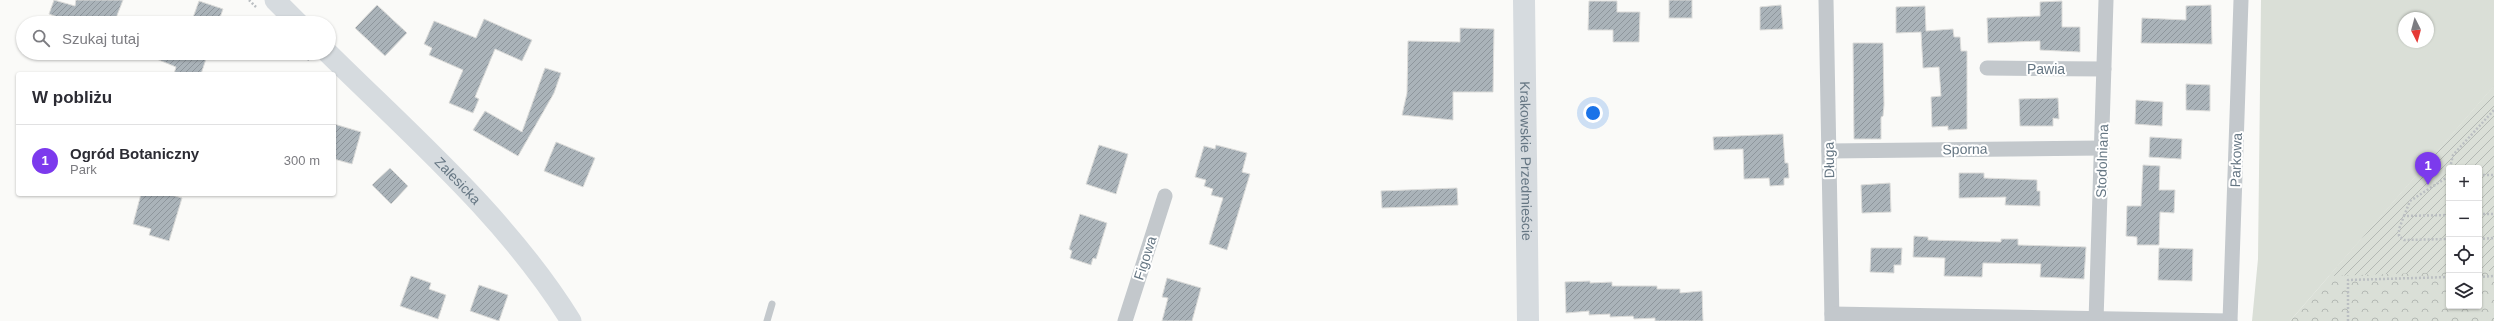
<!DOCTYPE html>
<html lang="pl">
<meta charset="utf-8">
<style>
body{margin:0;font-family:Helvetica,sans-serif;background:#f7f7f7;color:#2b2b33}
.controls{position:absolute;right:12px;bottom:12px;display:grid;overflow:hidden;border-radius:4px;box-shadow:0 1px 3px #0004}
.controls button{width:36px;height:36px;display:grid;place-items:center;padding:0;border:0;border-bottom:1px solid #e1e1e2;background:#fff;color:#2b2b33;font:20px sans-serif}
.compass{position:absolute;left:2398px;top:12px;width:36px;height:36px;border-radius:50%;background:#fff;box-shadow:0 1px 3px #0004;rotate:174deg}
.you{position:absolute;left:1593px;top:113px;width:14px;height:14px;margin:-10px;border:3px solid #fff;border-radius:50%;background:#1a73e8;box-shadow:0 0 0 6px #1a73e833}
.badge{display:grid;place-items:center;width:26px;height:26px;border-radius:50%;background:#7c3aed;color:#fff;font-size:13px;font-weight:700}
.pin{position:absolute;translate:-50% -33px;filter:drop-shadow(0 1px 2px #0008)}
.pin::after{content:'';position:absolute;top:21px;width:14px;height:12px;background:inherit;clip-path:polygon(0 0,100% 0,50% 100%)}
.list{margin:0;padding:0;list-style:none}
h2{display:flex;justify-content:space-between;align-items:center;height:52px;margin:0;padding:0 16px;font-size:17px}
h2 small{font-size:13px;font-weight:400;color:#7c7c81}
.list li{display:grid;grid-template-columns:26px 1fr auto;gap:12px;align-items:center;box-sizing:border-box;height:72px;padding:0 16px;border-top:1px solid #e1e1e2}
.list b{display:block;font-size:15px;white-space:nowrap}
.list p{margin:0;font-size:13px;white-space:nowrap;color:#7c7c81}
.list em{font-size:13px;font-style:normal;color:#7c7c81}
.icon{flex:none;width:22px;height:22px;fill:none;stroke:currentColor;stroke-width:2;stroke-linecap:round;stroke-linejoin:round}
.map{position:relative;flex:none;width:2494px;height:321px;overflow:hidden}
.search{position:absolute;background:#fff;box-shadow:0 1px 3px #0004;left:16px;top:16px;width:320px;height:44px;display:flex;align-items:center;gap:10px;box-sizing:border-box;padding:0 14px;border-radius:22px;color:#7c7c81;font-size:15px}
.panel{position:absolute;background:#fff;box-shadow:0 1px 3px #0004;left:16px;top:72px;width:320px;height:124px;border-radius:4px}
.map>svg:first-child{display:block}
.park{fill:url(#park-crowns);fill-rule:evenodd}
.garden{fill:url(#garden-furrows)}
.pitch{fill:#dadfd7;fill-rule:evenodd}
.building{fill:url(#building-hatch);stroke:#dcdcda}
.lines{fill:none;stroke-linecap:round;stroke-linejoin:round}
.path{stroke:#bbbfc2;stroke-width:2.5;stroke-dasharray:2 2;stroke-linecap:butt}
.lane{stroke:#c3c8cc;stroke-width:7}
.street{stroke:#c3c8cc;stroke-width:15}
.secondary{stroke:#d6dbdf;stroke-width:21}
.primary{stroke:#d6dbdf;stroke-width:22}
.labels{text-anchor:middle;stroke-width:4;stroke-linejoin:round;paint-order:stroke}
.street-label{font-size:14px;fill:#657683;stroke:#fff}
</style>
<div class="map">
<svg width="2494" height="321" viewBox="0 0 2494 321">
<defs>
<pattern id="park-crowns" width="20" height="18" patternUnits="userSpaceOnUse"><rect width="20" height="18" fill="#dadfd7"/><path d="M2 6a3 3 0 1 1 6 0M12 15a3 3 0 1 1 6 0" fill="none" stroke="#b4b9b4"/></pattern>
<pattern id="garden-furrows" width="10" height="10" patternUnits="userSpaceOnUse"><rect width="10" height="10" fill="#dadfd7"/><path d="M-1 1l2-2M0 10L10 0M9 11l2-2" fill="none" stroke="#b4b9b4"/></pattern>
<pattern id="building-hatch" width="6" height="6" patternUnits="userSpaceOnUse"><rect width="6" height="6" fill="#aab3b9"/><path d="M-1 1l2-2M0 6l6-6M5 7l2-2" fill="none" stroke="#8e969c"/></pattern>
</defs>
<rect width="100%" height="100%" fill="#fafaf8"/>
<path class="park" d="M2494,86V321H2290ZM2449,168H2479V306H2449Z"/>
<polygon class="garden" points="2494,86 2494,271 2479,271 2479,168 2449,168 2449,272 2329,276"/>
<path class="pitch" d="M2261,0H2494V86L2290,321H2252L2258,259ZM2404,18H2428V42H2404Z"/>
<g class="building">
<polygon points="54,0 75,6 76,0 123,0 114,23 74,23 49,14"/>
<rect x="1669" y="0" width="23" height="18"/>
<polygon points="199,1 223,9 218,23 191,23"/>
<polygon points="1589,1 1617,1 1617,12 1640,12 1639,42 1613,42 1613,30 1588,30"/>
<polygon points="2062,1 2062,27 2080,27 2080,52 2040,50 2040,41 1988,43 1987,18 2040,16 2040,2"/>
<polygon points="377,5 407,33 385,56 355,28"/>
<polygon points="1781,5 1783,29 1760,30 1760,7"/>
<polygon points="2211,5 2212,44 2141,43 2142,18 2186,20 2186,6"/>
<polygon points="1925,6 1926,31 1953,29 1954,37 1960,37 1961,51 1967,51 1967,129 1948,130 1948,126 1932,127 1931,97 1941,96 1939,67 1923,68 1921,32 1896,33 1896,7"/>
<polygon points="484,19 532,40 522,61 495,49 475,97 479,99 473,113 449,103 463,70 429,55 432,48 424,44 434,21 476,38"/>
<polygon points="1460,28 1494,29 1493,92 1453,92 1453,120 1402,115 1407,93 1408,41 1460,42"/>
<polygon points="1853,43 1883,43 1884,105 1883,116 1881,117 1881,139 1854,139"/>
<polygon points="142,53 208,53 201,74 174,74 176,67"/>
<polygon points="545,68 561,73 554,93 518,156 473,130 485,111 522,132"/>
<polygon points="2186,84 2210,85 2210,111 2186,110"/>
<polygon points="2058,98 2059,119 2053,118 2053,126 2020,126 2019,99"/>
<polygon points="2136,100 2163,102 2162,126 2135,124"/>
<polygon points="334,124 361,132 352,164 334,159"/>
<polygon points="1783,134 1785,163 1788,163 1789,178 1784,178 1784,185 1770,186 1769,178 1744,179 1743,149 1714,150 1713,137"/>
<polygon points="2150,137 2182,139 2181,159 2149,157"/>
<polygon points="556,142 595,158 583,187 544,171"/>
<polygon points="1099,145 1128,154 1116,194 1086,184"/>
<polygon points="1216,145 1247,153 1242,172 1250,174 1227,250 1209,244 1223,198 1211,195 1213,189 1204,186 1206,180 1195,177 1204,146 1215,149"/>
<polygon points="2143,165 2160,166 2159,190 2175,190 2174,213 2160,212 2159,245 2137,245 2137,237 2126,236 2127,206 2141,206"/>
<polygon points="390,168 408,186 391,204 372,185"/>
<polygon points="1959,173 1984,173 1984,178 2037,180 2037,191 2040,191 2040,206 2005,205 2006,197 1959,198"/>
<polygon points="1890,183 1891,212 1862,213 1861,185"/>
<polygon points="1457,188 1458,205 1382,208 1381,191"/>
<polygon points="141,194 168,194 182,198 169,241 149,235 151,229 133,224"/>
<polygon points="1080,214 1107,223 1096,259 1093,258 1091,265 1070,258 1072,251 1069,249"/>
<polygon points="1914,236 1928,237 1928,240 2001,242 2001,239 2018,239 2018,245 2086,247 2084,279 2040,277 2041,264 1983,263 1982,277 1944,276 1945,258 1913,257"/>
<polygon points="1871,248 1902,248 1901,265 1894,265 1894,273 1870,272"/>
<polygon points="2159,248 2193,249 2192,281 2158,280"/>
<polygon points="411,276 431,283 429,289 446,295 438,319 400,306"/>
<polygon points="1167,278 1201,288 1192,321 1162,321 1168,298 1162,297"/>
<polygon points="1590,281 1590,283 1612,282 1612,286 1657,286 1657,289 1680,289 1680,293 1702,291 1703,321 1655,321 1655,318 1634,319 1633,316 1610,317 1610,314 1589,315 1589,311 1566,313 1565,282"/>
<polygon points="479,285 508,295 499,321 470,311"/>
</g>
<g class="lines">
<g class="path">
<polyline points="249,0 256,7"/>
<polyline points="302,53 310,61"/>
<polyline points="2450,168 2453,155 2494,110"/>
<polyline points="2479,175 2494,175"/>
<polyline points="2479,214 2494,214"/>
<polyline points="2449,215 2404,216 2399,229 2399,236 2404,240 2449,239"/>
<polyline points="2404,216 2410,201 2449,176"/>
<polyline points="2479,239 2494,238"/>
<polyline points="2479,277 2494,276"/>
<polyline points="2348,321 2348,280 2449,277"/>
</g>
<polyline class="lane" points="767,321 772,304"/>
<g class="street">
<polyline points="1826,0 1832,321"/>
<polyline points="1987,68 2104,69"/>
<polyline points="1829,151 2102,148"/>
<polyline points="1832,314 2230,321"/>
<polyline points="1125,321 1165,196"/>
<polyline points="2096,321 2106,0"/>
<polyline points="2230,321 2241,0"/>
</g>
<g class="secondary">
<polyline points="275,0 298,23"/>
<path id="s1" d="M328,53C414,138 507,218 571,321"/>
</g>
<path class="primary" id="s2" d="M1524,0L1528,321"/>
</g>
<g class="labels">
<g class="street-label">
<text x="2046" y="74">Pawia</text>
<text transform="translate(1965 149) rotate(-1)" y="5">Sporna</text>
<text dy="5" stroke="none"><textPath href="#s2" startOffset="161">Krakowskie Przedmieście</textPath></text>
<text transform="translate(1829 160) rotate(-91)" y="5">Długa</text>
<text transform="translate(2236 160) rotate(-88)" y="5">Parkowa</text>
<text transform="translate(2102 161) rotate(-88)" y="5">Stodolniana</text>
<text dy="5" stroke="none"><textPath href="#s1" startOffset="182">Zalesicka</textPath></text>
<text transform="translate(1145 258) rotate(-72)" y="5">Figowa</text>
</g>
</g>
</svg>
<div class="controls">
<button>+</button>
<button>−</button>
<button><svg class="icon" aria-label="locate" viewBox="0 0 24 24"><circle cx="12" cy="12" r="6"/><path d="M12 2v4M12 18v4M2 12h4M18 12h4"/></svg></button>
<button><svg class="icon" aria-label="layers" viewBox="0 0 24 24"><path d="M12 4l9 5-9 5-9-5zM3 14l9 5 9-5"/></svg></button>
</div>
<svg class="compass" viewBox="-18 -18 36 36"><path d="M0-13l5 13h-10z" fill="#e53935"/><path d="M0 13l5-13h-10z" fill="#7c7c81"/></svg>
<div class="you"></div>
<div class="pin badge" style="left:2428px;top:185px">1</div>
<div class="search"><svg class="icon" aria-label="search" viewBox="0 0 24 24"><circle cx="10" cy="10" r="6"/><path d="M15 15l6 6"/></svg>Szukaj tutaj</div>
<section class="panel">
<h2>W pobliżu<small></small></h2>
<ul class="list">
<li><span class="badge">1</span><div><b>Ogród Botaniczny</b><p>Park</p></div><em>300 m</em></li>
</ul>
</section>
</div>
